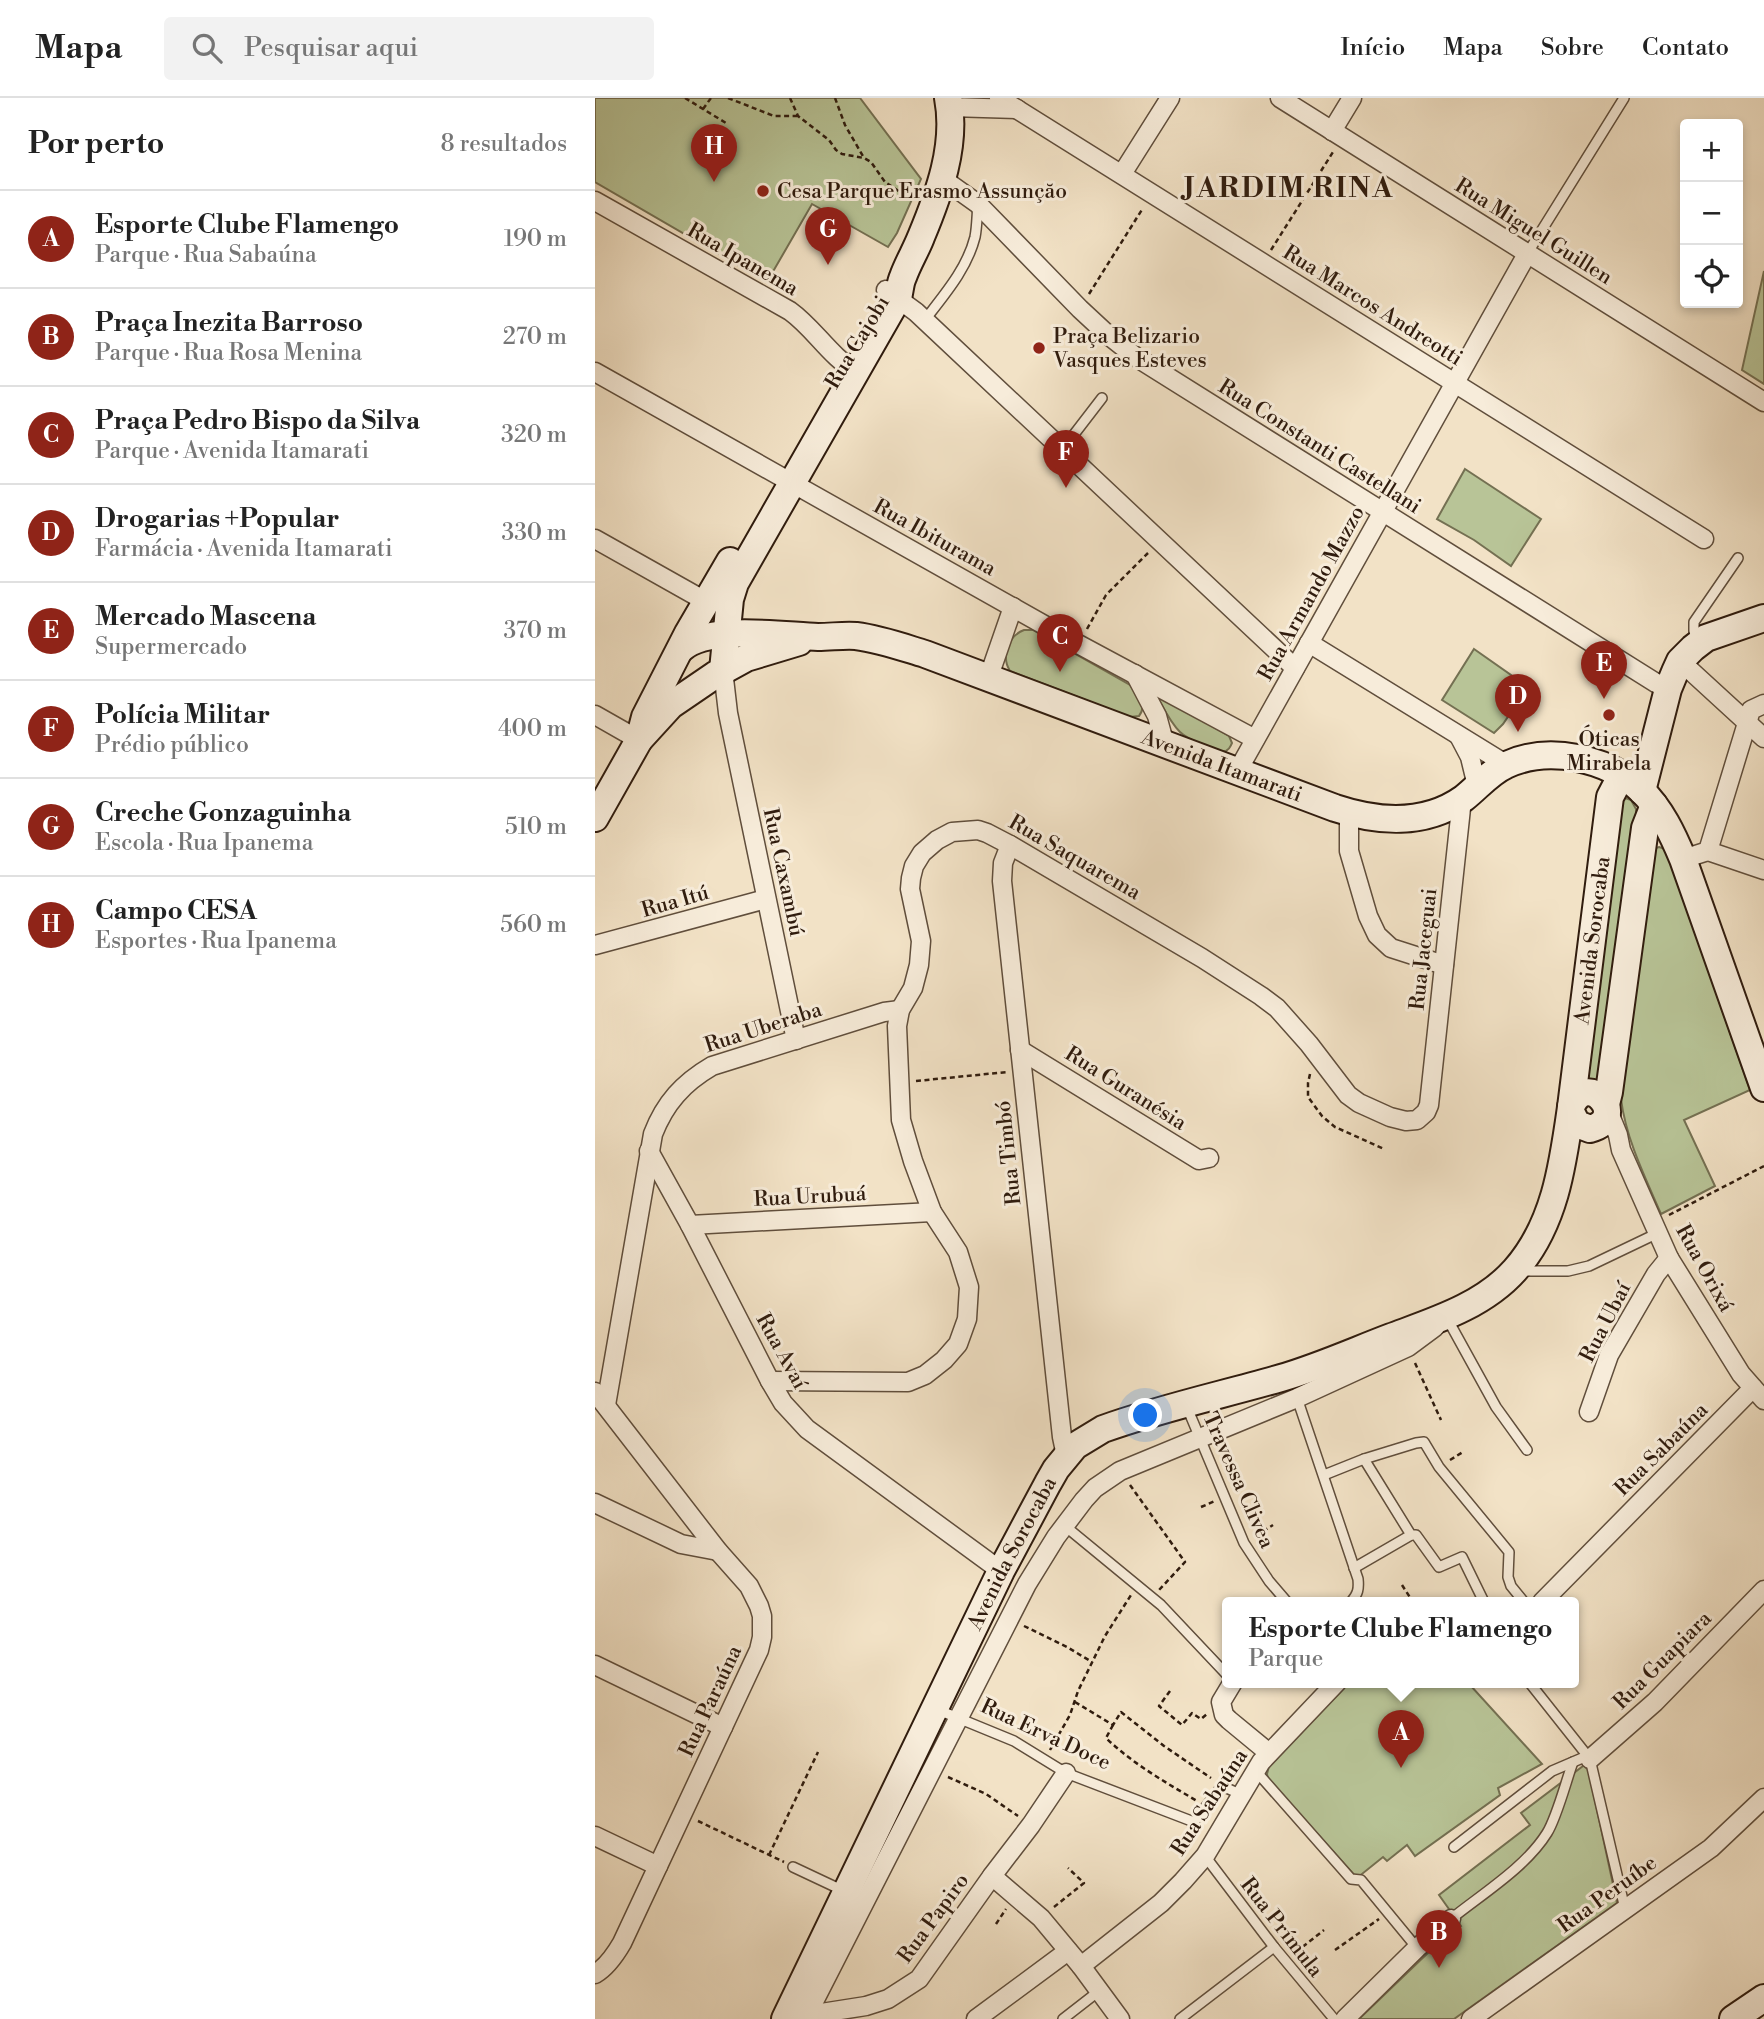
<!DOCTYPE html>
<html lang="pt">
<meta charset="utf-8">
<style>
body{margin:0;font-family:"Libre Bodoni",serif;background:#f2f2f2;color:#222}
.controls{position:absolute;right:21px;top:21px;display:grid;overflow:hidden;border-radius:7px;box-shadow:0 4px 10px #0003}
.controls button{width:63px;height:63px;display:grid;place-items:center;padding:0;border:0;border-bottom:2px solid #e0e0e0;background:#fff;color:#222;font:35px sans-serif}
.you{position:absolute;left:551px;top:1318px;width:24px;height:24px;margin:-18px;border:5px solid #fff;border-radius:50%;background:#1a73e8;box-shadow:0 0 0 10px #1a73e833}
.badge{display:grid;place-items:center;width:46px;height:46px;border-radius:50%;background:#8f2418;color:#fff;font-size:23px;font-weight:700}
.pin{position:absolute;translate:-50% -58px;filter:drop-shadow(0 2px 4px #0008)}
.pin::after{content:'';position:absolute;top:37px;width:24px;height:21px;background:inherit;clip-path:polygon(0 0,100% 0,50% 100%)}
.popup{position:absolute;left:627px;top:1499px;width:357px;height:91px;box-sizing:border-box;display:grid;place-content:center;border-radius:7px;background:#fff;filter:drop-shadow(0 2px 5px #0005);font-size:23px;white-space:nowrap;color:#767676}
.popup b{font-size:26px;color:#222}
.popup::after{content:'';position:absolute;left:50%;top:100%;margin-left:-14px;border:14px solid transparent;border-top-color:#fff}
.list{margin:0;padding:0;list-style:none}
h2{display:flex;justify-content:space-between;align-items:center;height:91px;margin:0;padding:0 28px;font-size:30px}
h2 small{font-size:23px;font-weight:400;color:#767676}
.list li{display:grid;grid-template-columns:46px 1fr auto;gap:21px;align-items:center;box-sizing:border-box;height:98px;padding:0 28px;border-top:2px solid #e0e0e0}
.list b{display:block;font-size:26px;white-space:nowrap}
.list p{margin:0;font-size:23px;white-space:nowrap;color:#767676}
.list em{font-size:23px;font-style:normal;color:#767676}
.icon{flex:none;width:38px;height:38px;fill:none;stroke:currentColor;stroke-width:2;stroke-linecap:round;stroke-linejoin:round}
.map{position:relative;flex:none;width:1169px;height:1921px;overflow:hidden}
header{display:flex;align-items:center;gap:42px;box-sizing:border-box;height:98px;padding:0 35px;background:#fff;border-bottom:2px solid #e0e0e0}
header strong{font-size:33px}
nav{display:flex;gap:38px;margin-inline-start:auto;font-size:24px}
.search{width:490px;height:63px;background:#f2f2f2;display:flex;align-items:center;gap:18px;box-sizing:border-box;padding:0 24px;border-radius:7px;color:#767676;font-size:26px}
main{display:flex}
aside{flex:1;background:#fff}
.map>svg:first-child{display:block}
.green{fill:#b8c497;stroke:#747052;stroke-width:2}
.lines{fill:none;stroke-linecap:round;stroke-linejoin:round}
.lane-casing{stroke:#604e3c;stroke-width:12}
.street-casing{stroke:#604e3c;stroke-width:21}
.secondary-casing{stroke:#301c0e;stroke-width:30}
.path{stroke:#301c0e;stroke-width:2.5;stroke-dasharray:5 3.5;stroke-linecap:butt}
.lane{stroke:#f7ecda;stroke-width:9}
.street{stroke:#f7ecda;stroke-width:18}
.secondary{stroke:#f7ecda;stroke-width:26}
.poi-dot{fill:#8f2418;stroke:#f7ecda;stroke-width:2.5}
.labels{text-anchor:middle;stroke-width:6;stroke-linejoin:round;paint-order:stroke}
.poi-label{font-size:21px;fill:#301c0e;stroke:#f7ecda;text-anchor:start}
.street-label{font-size:21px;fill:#301c0e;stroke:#f7ecda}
.district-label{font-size:28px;font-weight:bold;letter-spacing:2px;fill:#301c0e;stroke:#f7ecda}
</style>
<header>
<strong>Mapa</strong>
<div class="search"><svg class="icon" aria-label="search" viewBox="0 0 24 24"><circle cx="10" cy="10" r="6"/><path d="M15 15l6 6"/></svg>Pesquisar aqui</div>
<nav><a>Início</a><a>Mapa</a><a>Sobre</a><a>Contato</a></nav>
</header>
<main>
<aside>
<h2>Por perto<small>8 resultados</small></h2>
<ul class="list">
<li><span class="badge">A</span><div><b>Esporte Clube Flamengo</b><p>Parque · Rua Sabaúna</p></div><em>190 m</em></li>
<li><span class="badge">B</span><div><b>Praça Inezita Barroso</b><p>Parque · Rua Rosa Menina</p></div><em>270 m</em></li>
<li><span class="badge">C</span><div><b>Praça Pedro Bispo da Silva</b><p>Parque · Avenida Itamarati</p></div><em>320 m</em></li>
<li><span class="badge">D</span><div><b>Drogarias +Popular</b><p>Farmácia · Avenida Itamarati</p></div><em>330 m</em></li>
<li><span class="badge">E</span><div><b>Mercado Mascena</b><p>Supermercado</p></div><em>370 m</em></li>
<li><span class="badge">F</span><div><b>Polícia Militar</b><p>Prédio público</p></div><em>400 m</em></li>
<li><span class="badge">G</span><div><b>Creche Gonzaguinha</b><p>Escola · Rua Ipanema</p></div><em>510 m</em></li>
<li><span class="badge">H</span><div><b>Campo CESA</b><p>Esportes · Rua Ipanema</p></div><em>560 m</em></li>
</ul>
</aside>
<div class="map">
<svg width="1169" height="1921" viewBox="0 0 1169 1921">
<rect width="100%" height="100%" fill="#f2e2c6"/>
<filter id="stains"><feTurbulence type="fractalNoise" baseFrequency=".00286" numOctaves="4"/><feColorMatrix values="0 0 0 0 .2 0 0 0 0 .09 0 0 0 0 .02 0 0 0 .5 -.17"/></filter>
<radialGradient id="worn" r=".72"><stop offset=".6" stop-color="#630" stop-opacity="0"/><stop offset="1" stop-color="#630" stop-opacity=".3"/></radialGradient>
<g class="green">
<polygon points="0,0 265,0 326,81 302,135 293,149 217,106 172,184 0,84"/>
<polygon points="1169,173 1169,286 1147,272"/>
<polygon points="870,371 946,421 916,468 879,442 842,421"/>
<path d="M429,532H438L535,587C542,597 553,607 544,618L535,619L415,573C406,559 413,538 429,532Z"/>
<polygon points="879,551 933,589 908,626 899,635 847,602"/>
<path d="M565,598L634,638L637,645C635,649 635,651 631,653C623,656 591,640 585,634C576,625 570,613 564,602Z"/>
<polygon points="1030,700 1036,702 1041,711 1041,717 1006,992 986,989 1027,701"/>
<path d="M1064,749L1070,751L1073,757L1155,992L1089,1022L1120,1088L1066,1116C1050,1079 1031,1041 1026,1001C1025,990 1027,978 1027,967L1058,751Z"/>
<polygon points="755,1584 870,1584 876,1588 947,1666 903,1690 905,1697 820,1758 812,1747 792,1763 788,1759 762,1780 673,1681 672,1676 674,1668"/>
<polygon points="992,1665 1022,1805 859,1921 764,1921 837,1851 866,1828 844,1797 935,1727 926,1715"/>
</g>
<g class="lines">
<g class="lane-casing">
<g id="lane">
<polyline points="932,156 1029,0"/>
<path d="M329,223C349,197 372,171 380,139C382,129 382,117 383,106"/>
<polyline points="467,352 507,300"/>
<polyline points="1102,544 1099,533 1099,524 1143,460"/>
<polyline points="924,1173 973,1173 994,1168 1063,1135"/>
<polyline points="853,1222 901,1309 932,1352"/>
<path d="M702,1300L763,1481C764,1491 763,1496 756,1504"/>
<polyline points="591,1307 649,1445 674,1483 692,1504"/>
<polyline points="769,1361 816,1437 821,1437 844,1469 867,1459 889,1504"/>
<polyline points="729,1377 769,1361 821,1345 829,1344 844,1369 914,1454 913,1479 916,1488 929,1504"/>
<polyline points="470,1428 566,1507 633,1578"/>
<polyline points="759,1470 816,1437"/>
<polyline points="934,1584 995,1661 1030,1811"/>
<polyline points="341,1611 419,1643 471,1675 599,1724 627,1688 645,1696"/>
<polyline points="660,1672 756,1781 766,1782 822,1850"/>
<polyline points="859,1749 957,1673 992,1658"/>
<polyline points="610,1758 679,1849 739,1921"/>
<polyline points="198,1769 249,1793"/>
<path d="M856,1821C887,1796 931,1769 952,1735C962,1719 971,1683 978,1664"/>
<polyline points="468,1921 504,1893"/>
<polyline points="585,1921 679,1849"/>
</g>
</g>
<g class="street-casing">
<g id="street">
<polyline points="404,0 1109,441"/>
<polyline points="685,0 1169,304"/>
<polyline points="355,9 422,11"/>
<polyline points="737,33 757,0"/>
<polyline points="527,76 575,0"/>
<polyline points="348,81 383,106 485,211 513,237 541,259 1061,585 1073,591"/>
<path d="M0,103L195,213C220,231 235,259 262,274"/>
<polyline points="291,192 321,214 700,570"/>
<polyline points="0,274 483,546 660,641"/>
<polyline points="0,441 112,504"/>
<polyline points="714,545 912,667"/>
<polyline points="1085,563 1169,640"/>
<polyline points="128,572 133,615 201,942"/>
<polyline points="540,576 562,618 570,647"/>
<polyline points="393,581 418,509"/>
<polyline points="0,617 44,642"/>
<polyline points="864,638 875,659 882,688"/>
<polyline points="642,674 932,156"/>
<polyline points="754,715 754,753 773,818 782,837 796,850 849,867"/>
<polyline points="415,747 408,765 407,783 467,1339 471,1358"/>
<polyline points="1113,753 1169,772"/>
<polyline points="1088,761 1113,753 1156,612 1169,606"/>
<polyline points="0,847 171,801"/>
<polyline points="425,952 604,1062 614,1060"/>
<polyline points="1012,1010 1023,1037 1026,1052 1074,1160 1146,1276 1169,1302"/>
<polyline points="54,1053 95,1127 175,1283 188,1305 212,1331 406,1473"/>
<polyline points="95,1127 337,1114"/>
<polyline points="175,1283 313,1284 330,1277 349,1262 363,1246 372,1221 374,1189 363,1154 337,1114 318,1063 306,1022 302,928 305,912 318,890 324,867 326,843 315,791 316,780 319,768 327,755 342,742 357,734 383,732 392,735 415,747 607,860 666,898 682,910 714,946 753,997 764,1005 795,1019 811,1023 822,1022 831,1014 834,1007 867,701"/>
<path d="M0,1294L123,1453L154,1488L164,1508L167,1518V1539L164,1552L27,1845C20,1857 12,1869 0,1876"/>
<path d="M11,1307L58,1036C70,1005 88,985 117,968L289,914L305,912"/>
<polyline points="994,1314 1014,1257 1061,1176 1074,1160"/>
<polyline points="0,1405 86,1446 123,1453"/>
<polyline points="947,1504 1158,1290"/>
<polyline points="0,1567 128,1629"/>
<polyline points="638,1584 626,1604 629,1617 634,1622 674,1655"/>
<polyline points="995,1661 1060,1604 1169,1492"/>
<polyline points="0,1738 63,1768"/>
<polyline points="397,1778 446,1820 486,1868 525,1921"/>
<polyline points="486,1868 566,1805 588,1783 610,1758 666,1664 742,1584"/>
<polyline points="204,1915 220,1916 271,1908 293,1901 324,1881 397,1778 436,1727 471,1675"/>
<polyline points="210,1921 432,1486 461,1439 489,1402 500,1390 525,1373 702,1300 813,1249 840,1229"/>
<polyline points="381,1921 473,1853"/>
<polyline points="750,1921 822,1850 856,1821"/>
<polyline points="876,1921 1116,1750 1169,1700"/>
</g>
</g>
<g class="secondary-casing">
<g id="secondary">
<path id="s1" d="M86,551C112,526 189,538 223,539C236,539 249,537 261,538C285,541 307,549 330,556L740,710C782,724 830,728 869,700C883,689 895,674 911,667C954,647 1013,660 1046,692C1066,711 1078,737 1088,761L1169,990"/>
<path d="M128,572L135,501L140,485L303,200C305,193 305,185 308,179C313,165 321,152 326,139C344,96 362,47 353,0"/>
<polyline points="44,642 50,619 93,535 135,463"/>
<polyline points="1047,693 1073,591 1080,574 1085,563 1098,550 1111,540 1169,520"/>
<polyline points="0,720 44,642 76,607 120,577 151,560 204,544"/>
<polyline points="1011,1006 1014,994 1050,730 1059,707"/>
<path id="s2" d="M976,1009L1015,699L1026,678"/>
<path id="s3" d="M190,1921L406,1473L453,1385L461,1371L480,1348L508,1331C566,1310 627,1297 686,1280C724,1269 759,1253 796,1239C839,1223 888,1208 920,1172C960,1127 968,1066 976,1009C992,970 1036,1020 995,1031L982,1026L976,1014"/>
<polyline points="1138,1921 1169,1900"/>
</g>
</g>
<g class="path">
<polyline points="90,0 131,25"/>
<polyline points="133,0 179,18 203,18"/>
<polyline points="195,0 203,18 234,42 241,52 247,56 269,60 276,64 290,84 314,100"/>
<polyline points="240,0 250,27 269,60"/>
<polyline points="108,11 116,0"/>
<polyline points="676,152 738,54"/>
<polyline points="494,196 548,110"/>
<polyline points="492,531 511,497 553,455"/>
<polyline points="715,976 713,985 713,999 727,1018 740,1029 789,1051"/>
<polyline points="321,983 412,974"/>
<polyline points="1074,1117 1169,1068"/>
<polyline points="820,1265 846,1322"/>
<polyline points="855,1362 868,1354"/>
<polyline points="535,1387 590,1464 564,1492"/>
<polyline points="606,1409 620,1403"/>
<polyline points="661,1438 678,1427"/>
<polyline points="807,1487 818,1504"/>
<polyline points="429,1528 472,1549 497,1564"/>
<polyline points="575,1593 564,1608 587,1627 597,1615 606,1621 612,1616"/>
<polyline points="480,1604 518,1627 526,1614 569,1648 616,1680"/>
<path d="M518,1627L511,1640C538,1666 570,1684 602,1703"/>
<polyline points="455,1652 475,1617 483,1593 510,1538 536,1497"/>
<polyline points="353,1679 391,1696 423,1718"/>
<polyline points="103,1723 189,1764"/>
<polyline points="174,1757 223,1654"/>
<polyline points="459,1809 489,1785 473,1770"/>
<polyline points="401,1826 411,1811"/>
<polyline points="740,1852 784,1821"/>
<polyline points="701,1854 729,1832"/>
</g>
<use href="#lane" class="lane"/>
<use href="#street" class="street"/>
<use href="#secondary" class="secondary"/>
</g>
<g class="poi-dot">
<circle cx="168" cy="93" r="7"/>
<circle cx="444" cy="250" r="7"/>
<circle cx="1014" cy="617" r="7"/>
</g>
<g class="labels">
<g class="poi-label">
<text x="182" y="100">Cesa Parque Erasmo Assunçăo</text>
<text x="458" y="245">Praça Belizario<tspan x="458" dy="24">Vasques Esteves</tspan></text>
<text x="1014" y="648" text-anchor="middle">Óticas<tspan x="1014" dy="24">Mirabela</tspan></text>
</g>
<g class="street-label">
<text transform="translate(939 133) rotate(32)" y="7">Rua Miguel Guillen</text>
<text transform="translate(148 161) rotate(30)" y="7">Rua Ipanema</text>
<text transform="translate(778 207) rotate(32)" y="7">Rua Marcos Andreotti</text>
<text transform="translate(262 244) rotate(-59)" y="7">Rua Cajobi</text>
<text transform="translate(725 348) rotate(32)" y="7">Rua Constanti Castellani</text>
<text transform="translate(340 439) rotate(29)" y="7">Rua Ibiturama</text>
<text transform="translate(716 495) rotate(-61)" y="7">Rua Armando Mazzo</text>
<text dy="7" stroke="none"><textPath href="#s1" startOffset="567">Avenida Itamarati</textPath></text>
<text transform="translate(480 759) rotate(30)" y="7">Rua Saquarema</text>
<text transform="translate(189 774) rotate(78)" y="7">Rua Caxambú</text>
<text transform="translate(80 803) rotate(-16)" y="7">Rua Itú</text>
<text dy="7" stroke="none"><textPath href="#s2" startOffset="168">Avenida Sorocaba</textPath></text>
<text transform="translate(828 851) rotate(-84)" y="7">Rua Jaceguai</text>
<text transform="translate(168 929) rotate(-18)" y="7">Rua Uberaba</text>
<text transform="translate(531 990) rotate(32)" y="7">Rua Guranésia</text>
<text transform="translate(413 1055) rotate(-96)" y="7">Rua Timbó</text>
<text transform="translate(215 1098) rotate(-3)" y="7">Rua Urubuá</text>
<text transform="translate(1110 1170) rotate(61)" y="7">Rua Orixá</text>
<text transform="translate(1010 1224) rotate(-63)" y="7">Rua Ubaí</text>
<text transform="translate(187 1253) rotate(61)" y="7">Rua Avaí</text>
<text transform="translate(1066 1351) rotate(-45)" y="7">Rua Sabaúna</text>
<text transform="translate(644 1382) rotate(66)" y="7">Travessa Clivea</text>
<text dy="7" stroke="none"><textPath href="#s3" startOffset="518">Avenida Sorocaba</textPath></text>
<text transform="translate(1067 1562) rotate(-45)" y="7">Rua Guapiara</text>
<text transform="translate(115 1603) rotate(-65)" y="7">Rua Paraúna</text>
<text transform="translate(451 1636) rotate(25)" y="7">Rua Erva Doce</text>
<text transform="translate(614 1704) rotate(-57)" y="7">Rua Sabaúna</text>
<text transform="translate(1012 1796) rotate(-36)" y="7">Rua Peruíbe</text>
<text transform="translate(338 1820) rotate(-54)" y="7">Rua Papiro</text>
<text transform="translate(687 1829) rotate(52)" y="7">Rua Prímula</text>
</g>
<g class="district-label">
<text x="694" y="99">JARDIM RINA</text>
</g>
</g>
<rect width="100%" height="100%" filter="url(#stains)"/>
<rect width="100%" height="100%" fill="url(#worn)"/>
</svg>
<div class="controls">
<button>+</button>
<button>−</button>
<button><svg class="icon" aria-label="locate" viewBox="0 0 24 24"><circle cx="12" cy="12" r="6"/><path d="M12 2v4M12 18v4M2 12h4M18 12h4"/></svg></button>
</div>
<div class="you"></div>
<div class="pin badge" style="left:806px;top:1670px">A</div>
<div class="popup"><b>Esporte Clube Flamengo</b>Parque</div>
<div class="pin badge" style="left:844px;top:1870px">B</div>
<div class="pin badge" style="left:465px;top:574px">C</div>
<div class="pin badge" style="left:923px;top:634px">D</div>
<div class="pin badge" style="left:1009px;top:601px">E</div>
<div class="pin badge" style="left:471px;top:390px">F</div>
<div class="pin badge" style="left:233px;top:167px">G</div>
<div class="pin badge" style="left:119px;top:84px">H</div>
</div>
</main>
